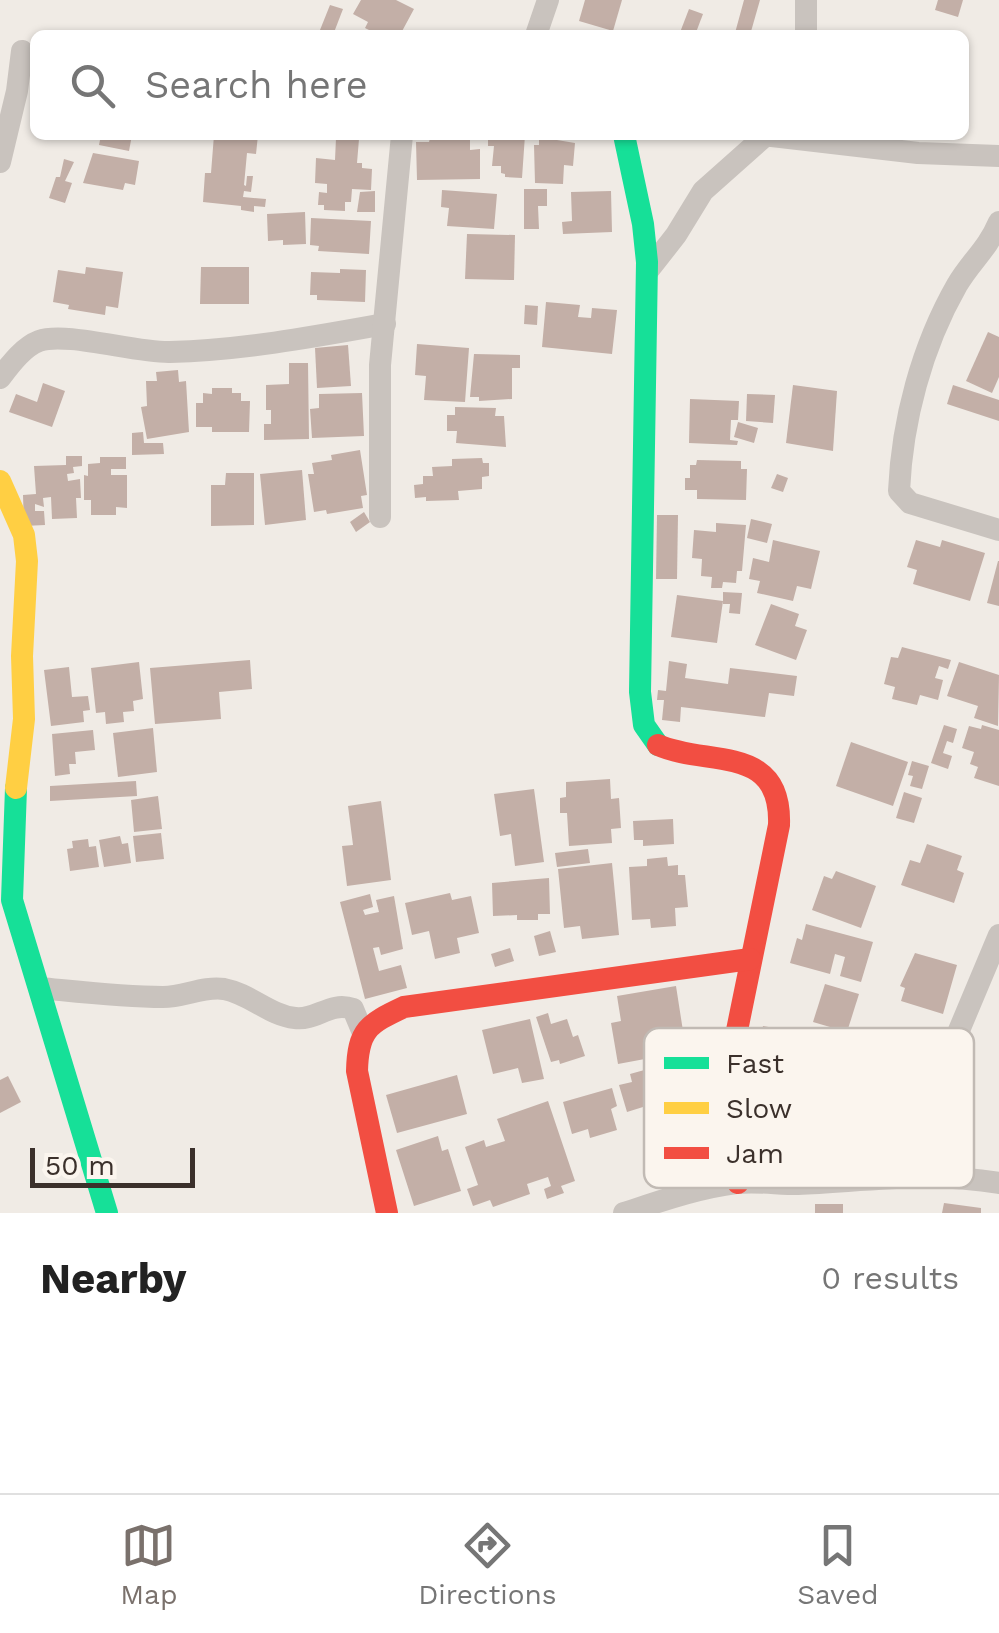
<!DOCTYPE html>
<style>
body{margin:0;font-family:"Work Sans",sans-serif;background:#f6f6f6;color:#222}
.scale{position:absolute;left:30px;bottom:25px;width:165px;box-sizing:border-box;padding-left:10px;border:5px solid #3b302b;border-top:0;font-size:28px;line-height:35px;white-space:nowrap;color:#3b302b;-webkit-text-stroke:8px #fbf5ee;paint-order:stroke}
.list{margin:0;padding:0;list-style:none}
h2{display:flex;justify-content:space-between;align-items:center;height:130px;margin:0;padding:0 40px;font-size:42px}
h2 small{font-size:32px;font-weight:400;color:#767676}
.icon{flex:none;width:55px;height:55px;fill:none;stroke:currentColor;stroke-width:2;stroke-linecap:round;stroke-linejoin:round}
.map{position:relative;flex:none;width:999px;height:1213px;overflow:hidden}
.search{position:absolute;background:#fff;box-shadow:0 2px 8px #0004;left:30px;right:30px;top:30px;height:110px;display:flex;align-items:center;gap:25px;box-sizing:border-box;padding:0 35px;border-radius:15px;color:#767676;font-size:38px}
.sheet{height:280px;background:#fff}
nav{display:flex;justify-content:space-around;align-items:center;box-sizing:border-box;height:140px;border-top:2px solid #e0e0e0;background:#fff;font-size:28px;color:#767676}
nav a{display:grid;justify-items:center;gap:5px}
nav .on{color:#7a716c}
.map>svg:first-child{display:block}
.building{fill:#c3afa7}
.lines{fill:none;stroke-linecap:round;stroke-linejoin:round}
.street{stroke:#c9c3be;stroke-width:22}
.fast{stroke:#16e098;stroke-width:22}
.slow{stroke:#ffcf43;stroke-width:22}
.jam{stroke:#f24e42;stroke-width:22}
.key{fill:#fbf5ee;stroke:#c1bab4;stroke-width:2.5}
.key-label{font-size:28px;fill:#3b302b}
</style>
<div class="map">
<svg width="999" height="1213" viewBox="0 0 999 1213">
<rect width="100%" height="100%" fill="#f0ebe5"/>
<g class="building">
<polygon points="361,0 396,0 414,9 400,35 379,35 365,28 368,22 353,14"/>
<polygon points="585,0 622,0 613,31 579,21"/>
<polygon points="744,0 760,0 750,35 735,33"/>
<polygon points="938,0 963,0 958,17 935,10"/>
<polygon points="330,5 343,9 333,35 318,35"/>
<polygon points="689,9 703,14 695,35 679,35"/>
<polygon points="101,135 132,135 129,151 99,145"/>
<polygon points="214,135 258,135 256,154 247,153 244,185 246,186 247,176 253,176 251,192 244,191 243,197 266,199 265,207 254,206 254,212 241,210 241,206 203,202 205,173 211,173"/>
<polygon points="488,135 525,135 522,178 505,177 505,174 501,173 501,166 492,166 494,146 488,146"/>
<polygon points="470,137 470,150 480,149 480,179 417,180 416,142 429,142 430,138"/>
<polygon points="539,137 575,143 573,166 564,165 563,184 535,183 534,145 539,145"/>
<polygon points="336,138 359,139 357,163 362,163 362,168 372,169 371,190 352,189 351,202 345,202 345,211 324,210 324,205 318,205 319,192 327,193 327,184 315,183 316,158 335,160"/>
<polygon points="93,153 139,161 135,185 125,183 123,190 83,183"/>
<polygon points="64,159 74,162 65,181 72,183 65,203 49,198 56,177 60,177"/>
<polygon points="524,189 547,189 547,206 538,206 539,229 524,229"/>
<polygon points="442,190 497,194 494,229 447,226 449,208 441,207"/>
<polygon points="375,191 375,212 357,212 360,192"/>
<polygon points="611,191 612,232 563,234 562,222 572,221 571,192"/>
<polygon points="305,212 306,244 283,245 283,240 268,241 267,214"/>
<polygon points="311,218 371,221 369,254 318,251 319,246 310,245"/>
<polygon points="467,234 515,235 514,280 465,279"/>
<polygon points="86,267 123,272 118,308 106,306 105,315 68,309 69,305 53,302 58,270 85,274"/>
<polygon points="201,267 249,267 249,304 200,304"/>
<polygon points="340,269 366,270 365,302 317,300 317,295 310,295 311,272 340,273"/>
<polygon points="546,302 580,305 578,317 591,318 592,308 617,310 612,354 542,347"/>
<polygon points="525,305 538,306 537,325 524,324"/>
<polygon points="988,332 999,337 999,377 992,393 966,381"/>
<polygon points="417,344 469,348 465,402 424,400 426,376 415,375"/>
<polygon points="348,345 351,386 317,388 315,348"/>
<polygon points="474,354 520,355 520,368 512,368 512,399 479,401 479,397 470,397"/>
<polygon points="289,363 308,363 309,439 264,440 264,424 271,424 271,410 266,410 266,385 289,384"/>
<polygon points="178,370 179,382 186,381 189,432 147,439 141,407 147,406 146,381 157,381 156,372"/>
<polygon points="43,383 65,391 52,427 9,412 16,394 37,402"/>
<polygon points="793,385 837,391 833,451 786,443"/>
<polygon points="953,385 999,400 999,421 947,404"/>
<polygon points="212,388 232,388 232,393 241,393 241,401 250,401 249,432 212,432 212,427 196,427 196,403 203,403 203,393 212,394"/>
<polygon points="362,393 364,436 312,438 310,409 319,408 319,394"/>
<polygon points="747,394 775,395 773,423 746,421"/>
<polygon points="690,399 739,401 738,420 731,420 730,440 738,441 737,445 689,443"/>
<polygon points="455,407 496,408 495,416 504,416 506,447 456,443 457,431 447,431 447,415 455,415"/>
<polygon points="738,422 758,428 754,443 734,437"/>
<polygon points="143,432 144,443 163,443 164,454 132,455 132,433"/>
<polygon points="360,450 367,495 361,496 363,508 327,514 326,510 314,512 308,474 314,474 312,463 332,460 331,455"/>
<polygon points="66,456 82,456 82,466 73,467 74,473 67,474 68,481 80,479 81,498 76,498 77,518 52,519 51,497 43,498 44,507 35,504 35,511 44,511 45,525 24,526 23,495 36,494 34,466 66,465"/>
<polygon points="100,457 126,457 126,469 111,469 111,475 127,475 127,508 116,507 116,515 91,515 91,500 84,500 84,475 88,476 88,464 100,463"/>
<polygon points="482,458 483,463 489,463 489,476 482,477 482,489 458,491 459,500 426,501 426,497 415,498 414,485 423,484 423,476 433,476 432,467 452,466 452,459"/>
<polygon points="697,460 741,461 741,469 747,469 746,500 697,499 697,490 685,490 685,478 690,478 690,465 696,465"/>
<polygon points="302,470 306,520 265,525 260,474"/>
<polygon points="226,473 254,473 254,525 211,526 211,485 225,485"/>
<polygon points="777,474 788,478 783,492 771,488"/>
<polygon points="364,512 370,522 356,532 350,522"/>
<polygon points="657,515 678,515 677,579 656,579"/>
<polygon points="751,519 772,524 767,543 747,538"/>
<polygon points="716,523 746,525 742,571 737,571 736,583 723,582 722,588 711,588 712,577 701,576 702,559 692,558 694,530 716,532"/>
<polygon points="773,540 820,551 811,589 797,586 793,601 757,593 760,581 749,579 753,558 769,562"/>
<polygon points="916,540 940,547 942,540 985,553 970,601 913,584 917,570 907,567"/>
<polygon points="998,561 999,561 999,606 987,603"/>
<polygon points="723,592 742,593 740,614 729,613 730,604 723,604"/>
<polygon points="677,595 723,601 717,643 671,637"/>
<polygon points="771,604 799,614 795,626 807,630 796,660 755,645"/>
<polygon points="902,647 951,660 948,669 939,666 935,678 943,680 938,700 920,695 917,705 892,699 895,687 884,684 891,657 898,658"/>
<polygon points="250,660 252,689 219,692 221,719 155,724 150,668"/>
<polygon points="669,661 687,664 685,678 728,684 730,668 797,676 794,696 769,693 765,717 681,707 680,722 662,720 664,700 657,700 658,690 666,691"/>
<polygon points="139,662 143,699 133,701 134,711 123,712 124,722 106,724 105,712 96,713 91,668"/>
<polygon points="959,662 999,675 998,726 974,718 978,706 947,696"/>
<polygon points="69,667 72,697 88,696 90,710 83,711 84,722 51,726 44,670"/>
<polygon points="944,725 957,729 953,743 947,741 943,753 952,756 948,769 931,763"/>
<polygon points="982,725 999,730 999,786 974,778 978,767 970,764 974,752 962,748 969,726 981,729"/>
<polygon points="153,728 157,772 118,777 113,733"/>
<polygon points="93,730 95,750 75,752 76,764 69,764 70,774 55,776 52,734"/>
<polygon points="851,742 908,762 893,806 836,786"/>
<polygon points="912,761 929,766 922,789 910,786 913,776 908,775"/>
<polygon points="610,779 611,799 619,798 621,828 611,829 612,843 569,846 567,813 560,813 560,798 566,797 566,782"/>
<polygon points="136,781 137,796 50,801 50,786"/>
<polygon points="534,789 544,862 515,866 511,834 500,836 494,794"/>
<polygon points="904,792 922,798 914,823 896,818"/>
<polygon points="158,796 162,829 134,832 131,800"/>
<polygon points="381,801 391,880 347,886 342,846 353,845 348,806"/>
<polygon points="673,819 674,844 643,846 643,840 634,840 633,821"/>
<polygon points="161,833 164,859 136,862 133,836"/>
<polygon points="120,836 122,844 128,843 131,863 104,867 99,840"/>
<polygon points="88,839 89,847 96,846 99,867 70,871 67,849 73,848 72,841"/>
<polygon points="927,844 962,856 957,870 964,873 954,903 901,885 910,860 920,863"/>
<polygon points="588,849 590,863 557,867 555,853"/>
<polygon points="667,857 668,866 678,865 678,875 685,875 688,907 675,908 676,926 651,928 650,919 632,920 629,867 647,866 647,859"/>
<polygon points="612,863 619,935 582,939 580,926 564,928 558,869"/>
<polygon points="836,871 876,886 861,928 812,910 824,876 832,879"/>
<polygon points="549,878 550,914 538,914 538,920 517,920 517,915 493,916 492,883"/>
<polygon points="450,893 452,900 471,896 479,933 457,938 460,953 435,959 429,931 412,935 405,903"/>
<polygon points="370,894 373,907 363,910 365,915 379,912 376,900 394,896 403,949 381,955 379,947 373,948 379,971 401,965 407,988 365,999 340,902"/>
<polygon points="806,924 873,942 861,982 840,976 845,957 835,954 830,974 790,963 797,938 802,940"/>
<polygon points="550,931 556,952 539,956 534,936"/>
<polygon points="510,948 514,961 495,967 491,954"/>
<polygon points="915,953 957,965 943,1014 901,1001 905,988 900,986"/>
<polygon points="825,984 859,994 847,1032 813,1022"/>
<polygon points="676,986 683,1031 674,1032 677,1053 618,1064 611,1023 621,1021 617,996"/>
<polygon points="548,1013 551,1024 567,1019 573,1037 578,1035 585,1056 560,1064 559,1060 551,1062 536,1017"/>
<polygon points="530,1019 544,1079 522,1083 518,1068 493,1074 482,1030"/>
<polygon points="763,1026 796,1032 790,1069 757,1064"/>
<polygon points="673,1063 680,1085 664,1090 672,1115 648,1122 643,1107 627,1112 619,1085 632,1082 630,1074 648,1069 650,1076 658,1074 656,1068"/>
<polygon points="457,1075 467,1114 397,1133 386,1095"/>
<polygon points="8,1076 21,1102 0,1113 0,1080"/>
<polygon points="612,1088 617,1106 611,1109 617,1130 590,1138 588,1129 572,1134 563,1102"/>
<polygon points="548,1101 575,1181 561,1186 564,1193 547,1199 544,1189 551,1186 548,1177 527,1184 530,1194 493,1207 490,1200 473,1206 467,1189 478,1185 465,1147 484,1140 486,1147 505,1141 497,1119"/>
<polygon points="438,1136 442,1151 448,1149 461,1191 414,1206 396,1150"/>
<polygon points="944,1203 981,1208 981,1213 942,1213"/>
<rect x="815" y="1204" width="28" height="9"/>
</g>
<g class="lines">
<g class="street">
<polyline points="536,35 548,0"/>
<polyline points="806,35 806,0"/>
<polyline points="763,135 918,153 999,156"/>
<polyline points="0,162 17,91 22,51"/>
<path d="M999,222C987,250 971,261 957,285C922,346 902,421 899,491L910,503L999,530"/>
<polyline points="647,272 676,235 703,191 766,135"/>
<path d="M0,378C10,365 23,347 39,341C65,331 136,353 170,352C243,350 313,337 385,324"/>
<polyline points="380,517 380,365 402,135"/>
<path d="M40,988C81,992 122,997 163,997C184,997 203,986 224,989C250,994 269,1015 295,1018C316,1021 330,1001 353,1009L363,1033"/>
<path d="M939,1177C960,1140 939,1099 947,1059L999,935"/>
<polyline points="693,1190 697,1173 715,1136"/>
<path d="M624,1213C661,1201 697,1188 736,1183C757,1181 777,1184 798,1184C866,1181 931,1171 999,1183"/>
</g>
<g class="fast">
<polyline points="624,135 643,224 647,262 640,692 644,725 658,745"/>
<polyline points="16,788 12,900 107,1213"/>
</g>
<polyline class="slow" points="0,481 24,535 27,561 22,656 24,719 16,788"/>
<g class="jam">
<path d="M658,745C707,767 782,743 779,825L716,1133L715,1152L738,1183"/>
<path d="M387,1213L357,1071C358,1030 368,1024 404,1007L750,959"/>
</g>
</g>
<rect x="644" y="1028" width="330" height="160" rx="15" class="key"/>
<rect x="664" y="1057" width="45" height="12" fill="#16e098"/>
<rect x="664" y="1102" width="45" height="12" fill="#ffcf43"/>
<rect x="664" y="1147" width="45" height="12" fill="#f24e42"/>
<g class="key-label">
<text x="726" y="1073">Fast</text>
<text x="726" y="1118">Slow</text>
<text x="726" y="1163">Jam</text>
</g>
</svg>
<div class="scale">50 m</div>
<div class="search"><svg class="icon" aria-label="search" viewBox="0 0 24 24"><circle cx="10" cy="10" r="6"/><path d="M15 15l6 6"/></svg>Search here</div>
</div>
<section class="sheet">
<h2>Nearby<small>0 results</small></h2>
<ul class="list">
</ul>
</section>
<nav>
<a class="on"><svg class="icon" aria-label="map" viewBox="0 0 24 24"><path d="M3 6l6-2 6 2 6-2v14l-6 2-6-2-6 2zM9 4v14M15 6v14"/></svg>Map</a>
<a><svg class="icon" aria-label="directions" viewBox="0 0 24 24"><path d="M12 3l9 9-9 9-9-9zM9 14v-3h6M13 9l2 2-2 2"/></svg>Directions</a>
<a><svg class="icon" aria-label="saved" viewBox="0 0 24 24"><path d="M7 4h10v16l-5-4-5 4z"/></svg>Saved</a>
</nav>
